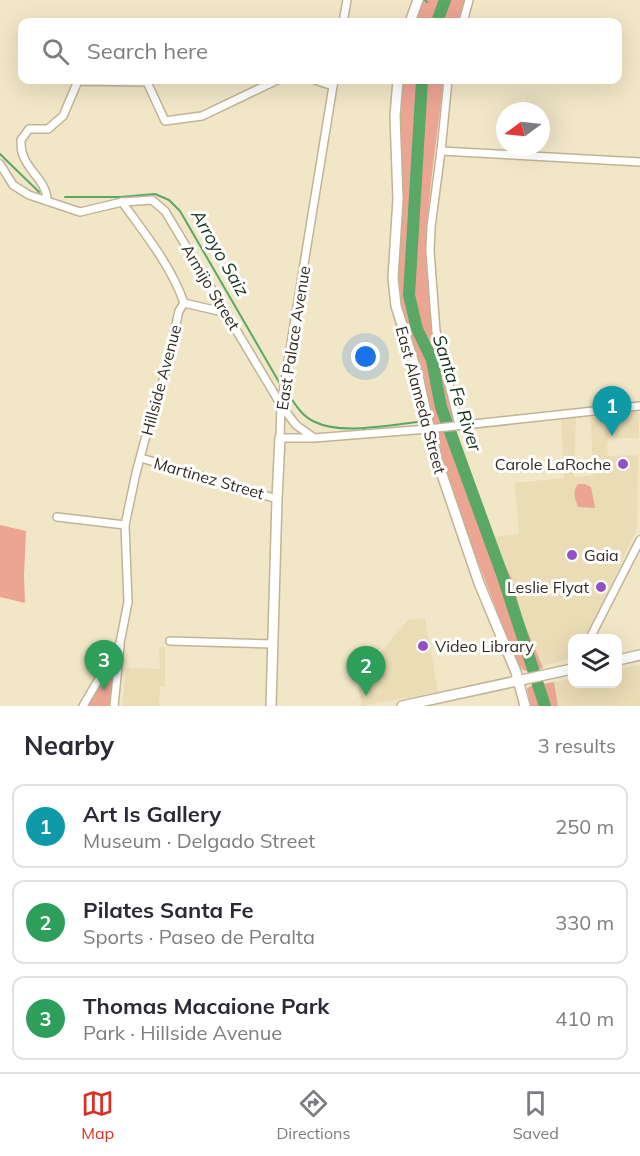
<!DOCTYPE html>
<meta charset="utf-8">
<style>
body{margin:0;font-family:Mulish,sans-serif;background:#f2f2f3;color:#2b2b33}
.controls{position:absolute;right:18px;bottom:18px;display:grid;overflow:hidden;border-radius:12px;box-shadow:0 6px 24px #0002}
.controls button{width:54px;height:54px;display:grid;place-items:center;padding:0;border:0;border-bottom:2px solid #e1e1e2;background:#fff;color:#2b2b33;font:30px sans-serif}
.compass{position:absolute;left:496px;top:102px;width:54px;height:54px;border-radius:50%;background:#fff;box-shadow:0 6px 24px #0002;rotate:255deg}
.you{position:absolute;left:366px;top:357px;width:21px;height:21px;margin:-15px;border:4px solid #fff;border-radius:50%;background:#1a73e8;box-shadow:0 0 0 9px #1a73e833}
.badge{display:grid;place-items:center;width:39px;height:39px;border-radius:50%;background:#d93025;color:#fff;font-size:20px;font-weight:700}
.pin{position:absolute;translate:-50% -50px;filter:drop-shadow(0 2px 3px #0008)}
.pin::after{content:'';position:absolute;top:32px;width:21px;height:18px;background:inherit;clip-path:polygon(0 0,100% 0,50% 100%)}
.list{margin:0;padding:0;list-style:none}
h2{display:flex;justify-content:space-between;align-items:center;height:78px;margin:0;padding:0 24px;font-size:26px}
h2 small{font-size:20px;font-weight:400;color:#7c7c81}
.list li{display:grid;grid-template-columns:39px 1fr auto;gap:18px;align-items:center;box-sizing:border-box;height:84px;margin:0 12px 12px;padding:0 12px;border:2px solid #e1e1e2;border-radius:12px}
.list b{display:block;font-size:22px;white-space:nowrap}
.list p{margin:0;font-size:20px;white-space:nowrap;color:#7c7c81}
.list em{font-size:20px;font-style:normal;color:#7c7c81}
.icon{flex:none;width:33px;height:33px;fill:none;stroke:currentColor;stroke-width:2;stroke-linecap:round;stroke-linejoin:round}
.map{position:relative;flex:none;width:640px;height:706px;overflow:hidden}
.search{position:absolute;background:#fff;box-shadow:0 6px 24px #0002;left:18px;right:18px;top:18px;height:66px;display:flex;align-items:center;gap:15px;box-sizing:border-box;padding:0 21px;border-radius:12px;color:#7c7c81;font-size:22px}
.sheet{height:366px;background:#fff}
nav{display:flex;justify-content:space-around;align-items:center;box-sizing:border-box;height:84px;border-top:2px solid #e1e1e2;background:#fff;font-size:16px;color:#7c7c81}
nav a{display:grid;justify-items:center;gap:3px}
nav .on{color:#d93025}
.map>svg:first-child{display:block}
.built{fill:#eadcb5}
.green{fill:#eca493}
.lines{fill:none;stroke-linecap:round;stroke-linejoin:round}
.stream{stroke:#5aa865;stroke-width:2}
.river{stroke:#5aa865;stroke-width:12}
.street-casing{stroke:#bfb496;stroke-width:10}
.secondary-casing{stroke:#bfb496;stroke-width:12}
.street{stroke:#fff;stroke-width:7}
.secondary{stroke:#fff;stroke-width:9}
.poi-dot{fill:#9451c6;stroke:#fff;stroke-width:2}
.labels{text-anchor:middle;stroke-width:6;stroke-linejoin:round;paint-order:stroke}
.street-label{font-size:16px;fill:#312c20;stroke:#fff}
.poi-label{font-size:16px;fill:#312c20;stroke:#fff;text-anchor:end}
.water-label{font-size:18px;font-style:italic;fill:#133318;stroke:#fff}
</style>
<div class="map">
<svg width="640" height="706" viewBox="0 0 640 706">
<rect width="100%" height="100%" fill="#f1e6c6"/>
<g class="built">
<polygon points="638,412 639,414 639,438 608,438 607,449 608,456 638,455 637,528 597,615 584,638 572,638 572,658 541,666 522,618 512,579 491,537 519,534 515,483 564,478 561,418 576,417 574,477 593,476 591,418 609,413"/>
<polygon points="425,618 438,692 362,706 357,680 408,620"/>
<polygon points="159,647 165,647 165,686 160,687 159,706 122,706 126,668 160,669"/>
<polygon points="640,665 640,706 558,706 554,682 572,679 572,684 618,684 618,669"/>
</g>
<g class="green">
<polygon points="423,0 466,0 459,22 416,22"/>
<path d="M403,80H443C438,140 425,201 427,262C428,315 441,365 453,415V421L476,486L489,534L512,579L522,618L543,668C532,671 525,675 517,664L472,546L439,451L424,375L402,311L398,270L403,196L400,133Z"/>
<path d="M578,484H585L591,487L595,508L578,507C575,499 572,491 578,484Z"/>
<polygon points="0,525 26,531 24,576 25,603 0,597"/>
<polygon points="111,664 114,665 110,706 87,706"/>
<polygon points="554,682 558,706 531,706 527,689 530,686"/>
</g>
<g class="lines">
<g class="stream">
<polyline points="425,0 427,2"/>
<polyline points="0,154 39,192"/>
<polyline points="65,197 120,197 155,194 169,200 180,211 279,382"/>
<path d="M289,395C296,406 303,417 315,422C341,435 390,425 418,422"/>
</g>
<g class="river">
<polyline points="437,22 445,0"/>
<polyline points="422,80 409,295 417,329 432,360 441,407 502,574 545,706"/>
</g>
<g class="street-casing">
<g id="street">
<polyline points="343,22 347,0"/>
<polyline points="463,22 469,0"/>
<polyline points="315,80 333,86"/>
<polyline points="334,80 281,405 280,438 314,438 428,429 640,406"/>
<polyline points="448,80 441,151 431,227 430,251 436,331 459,425"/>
<polyline points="441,151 640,162"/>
<polyline points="0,164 13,185 29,195 80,212 122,202 152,200 165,211 281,405 296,425 313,437"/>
<path d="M47,201C47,181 29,173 23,155C21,151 21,145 21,140L29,129H48L63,116L78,81L147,82L165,121L202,116L277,80"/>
<polyline points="184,303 227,313"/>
<polyline points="141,458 277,499"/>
<polyline points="57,517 125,525"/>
<polyline points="590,638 640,540"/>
<polyline points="170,641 272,644"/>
<path d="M83,706L120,643L128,602L125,525L136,473L151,417L164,377L179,311L184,303C172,267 145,234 122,202"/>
<polyline points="114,706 120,646"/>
</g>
</g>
<g class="secondary-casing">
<g id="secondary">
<polyline points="410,22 418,0"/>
<polyline points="398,80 395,116 398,199 393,278 396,306 418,376 435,454 479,583 516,672 525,706"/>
<polyline points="618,660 640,655"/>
<polyline points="271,706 277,499 280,438"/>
<polyline points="402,706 572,669"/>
</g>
</g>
<use href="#street" class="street"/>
<use href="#secondary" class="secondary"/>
</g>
<g class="poi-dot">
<circle cx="623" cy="464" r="6"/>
<circle cx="572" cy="555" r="6"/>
<circle cx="601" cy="587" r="6"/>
<circle cx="423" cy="646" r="6"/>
</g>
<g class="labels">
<g class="street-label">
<text transform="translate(211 287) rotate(59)" y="6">Armijo Street</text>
<text transform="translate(293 338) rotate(-81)" y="6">East Palace Avenue</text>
<text transform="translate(161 380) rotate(-75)" y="6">Hillside Avenue</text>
<text transform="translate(421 400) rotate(75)" y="6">East Alameda Street</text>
<text transform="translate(209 478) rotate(16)" y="6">Martinez Street</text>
</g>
<g class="poi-label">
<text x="611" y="470">Carole LaRoche</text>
<text x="584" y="561" text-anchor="start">Gaia</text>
<text x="589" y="593">Leslie Flyat</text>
<text x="435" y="652" text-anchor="start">Video Library</text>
</g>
<g class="water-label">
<text transform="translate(220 253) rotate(60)" y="6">Arroyo Saiz</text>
<text transform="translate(457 393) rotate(72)" y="6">Santa Fe River</text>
</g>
</g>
</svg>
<div class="controls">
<button><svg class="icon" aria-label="layers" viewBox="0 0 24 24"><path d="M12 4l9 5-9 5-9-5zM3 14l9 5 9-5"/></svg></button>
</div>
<svg class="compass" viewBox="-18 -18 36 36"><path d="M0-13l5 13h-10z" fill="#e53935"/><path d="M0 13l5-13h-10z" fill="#7c7c81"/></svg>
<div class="you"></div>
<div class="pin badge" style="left:612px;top:436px;background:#0f9aa8">1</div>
<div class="pin badge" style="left:366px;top:696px;background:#2e9e5b">2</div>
<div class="pin badge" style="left:104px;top:690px;background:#2e9e5b">3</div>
<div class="search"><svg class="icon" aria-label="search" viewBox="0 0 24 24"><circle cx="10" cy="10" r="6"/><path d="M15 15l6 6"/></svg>Search here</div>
</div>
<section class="sheet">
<h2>Nearby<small>3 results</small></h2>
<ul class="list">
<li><span class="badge" style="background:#0f9aa8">1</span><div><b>Art Is Gallery</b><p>Museum · Delgado Street</p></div><em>250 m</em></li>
<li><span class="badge" style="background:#2e9e5b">2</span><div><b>Pilates Santa Fe</b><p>Sports · Paseo de Peralta</p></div><em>330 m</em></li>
<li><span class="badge" style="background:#2e9e5b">3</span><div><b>Thomas Macaione Park</b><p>Park · Hillside Avenue</p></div><em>410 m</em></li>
</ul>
</section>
<nav>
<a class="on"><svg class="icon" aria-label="map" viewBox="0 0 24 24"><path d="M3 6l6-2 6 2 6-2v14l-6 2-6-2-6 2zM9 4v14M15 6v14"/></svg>Map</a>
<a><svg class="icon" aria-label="directions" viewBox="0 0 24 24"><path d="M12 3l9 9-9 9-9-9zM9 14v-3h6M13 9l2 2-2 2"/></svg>Directions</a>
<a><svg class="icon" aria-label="saved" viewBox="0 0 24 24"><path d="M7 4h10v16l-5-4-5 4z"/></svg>Saved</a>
</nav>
